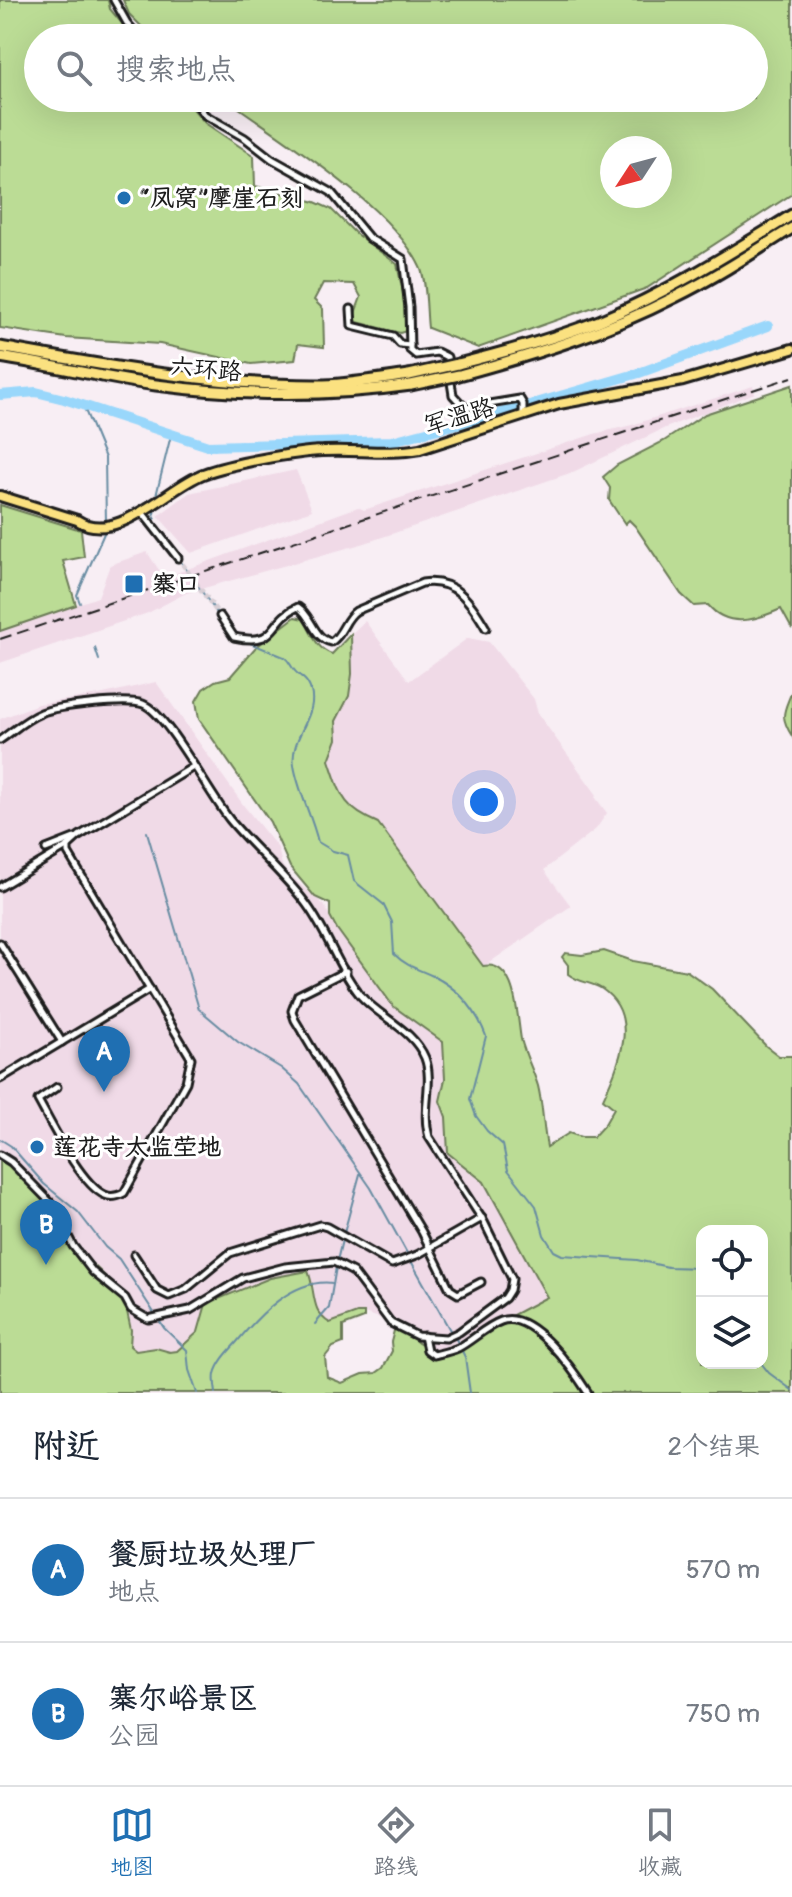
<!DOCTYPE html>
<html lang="zh">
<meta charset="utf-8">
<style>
body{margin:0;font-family:Pangolin,"LXGW WenKai TC",sans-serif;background:#f6f6f7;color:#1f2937}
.controls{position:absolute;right:24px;bottom:24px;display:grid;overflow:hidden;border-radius:16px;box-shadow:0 8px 32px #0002}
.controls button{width:72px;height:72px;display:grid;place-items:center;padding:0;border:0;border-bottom:2px solid #e0e1e3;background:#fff;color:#1f2937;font:40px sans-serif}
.compass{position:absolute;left:600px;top:136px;width:72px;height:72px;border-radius:50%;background:#fff;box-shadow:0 8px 32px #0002;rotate:234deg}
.you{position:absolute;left:484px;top:802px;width:28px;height:28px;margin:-20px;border:6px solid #fff;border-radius:50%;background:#1a73e8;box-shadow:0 0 0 12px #1a73e833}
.badge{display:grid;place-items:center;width:52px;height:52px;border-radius:50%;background:#1f6fb2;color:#fff;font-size:26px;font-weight:700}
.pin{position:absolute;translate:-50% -66px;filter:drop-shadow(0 2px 4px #0008)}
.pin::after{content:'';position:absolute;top:42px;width:28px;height:24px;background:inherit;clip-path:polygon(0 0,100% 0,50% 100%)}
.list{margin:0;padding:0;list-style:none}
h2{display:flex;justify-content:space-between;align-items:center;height:104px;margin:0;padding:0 32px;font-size:34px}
h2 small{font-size:26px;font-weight:400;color:#747a83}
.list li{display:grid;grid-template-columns:52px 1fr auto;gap:24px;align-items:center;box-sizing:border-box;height:144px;padding:0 32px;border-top:2px solid #e0e1e3}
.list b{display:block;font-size:30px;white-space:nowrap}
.list p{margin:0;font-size:26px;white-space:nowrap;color:#747a83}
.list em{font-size:26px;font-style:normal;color:#747a83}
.icon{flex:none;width:44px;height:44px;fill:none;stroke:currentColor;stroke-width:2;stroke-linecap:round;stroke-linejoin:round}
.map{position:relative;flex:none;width:792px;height:1393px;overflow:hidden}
.search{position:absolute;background:#fff;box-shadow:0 8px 32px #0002;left:24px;right:24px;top:24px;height:88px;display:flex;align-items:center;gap:20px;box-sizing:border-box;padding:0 28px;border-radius:44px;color:#747a83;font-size:30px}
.sheet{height:392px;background:#fff}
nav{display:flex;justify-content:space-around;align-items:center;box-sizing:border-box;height:112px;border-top:2px solid #e0e1e3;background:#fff;font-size:22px;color:#747a83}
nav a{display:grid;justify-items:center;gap:4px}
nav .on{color:#1f6fb2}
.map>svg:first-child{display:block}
.built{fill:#f0dae7}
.green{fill:#bbdc95;stroke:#6c7c58;stroke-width:2;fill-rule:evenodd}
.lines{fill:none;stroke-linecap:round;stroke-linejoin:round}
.stream{stroke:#678ca2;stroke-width:2}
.river{stroke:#99d7fb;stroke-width:10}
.street-tunnel{stroke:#d7ced4;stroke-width:5;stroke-dasharray:5 2.5;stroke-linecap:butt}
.street-casing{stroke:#1c1c1c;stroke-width:11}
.primary-casing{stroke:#1c1c1c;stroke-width:14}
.highway-casing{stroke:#1c1c1c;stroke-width:15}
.street{stroke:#fff;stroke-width:5}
.primary{stroke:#fbe180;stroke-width:8}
.highway{stroke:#fbe180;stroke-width:9}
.rail{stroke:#1c1c1c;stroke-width:2;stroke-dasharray:12 6;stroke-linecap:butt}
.highway-bridge-casing{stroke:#1c1c1c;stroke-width:15;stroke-linecap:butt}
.highway-bridge{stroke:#fbe180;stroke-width:9}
.poi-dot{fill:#1f6fb2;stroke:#fff;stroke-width:3}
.labels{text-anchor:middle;stroke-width:6;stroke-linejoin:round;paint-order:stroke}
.poi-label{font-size:24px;font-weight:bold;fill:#1c1c1c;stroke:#fff;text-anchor:start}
.street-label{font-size:24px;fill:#1c1c1c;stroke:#fff}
</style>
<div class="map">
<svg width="792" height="1393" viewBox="0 0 792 1393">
<rect width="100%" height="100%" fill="#f8eef4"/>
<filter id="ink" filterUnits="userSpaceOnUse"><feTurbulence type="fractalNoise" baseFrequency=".0125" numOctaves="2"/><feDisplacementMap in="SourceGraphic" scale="16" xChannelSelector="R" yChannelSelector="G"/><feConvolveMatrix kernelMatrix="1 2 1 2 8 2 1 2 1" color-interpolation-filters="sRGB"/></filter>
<g filter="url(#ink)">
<g class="built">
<polygon points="753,386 755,393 665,428 573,472 365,543 186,593 148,613 0,663 0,631 98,597 110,565 147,552 159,570 171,575 358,507 364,510 594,434 632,425"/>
<polygon points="296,470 312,510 191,553 158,516 189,493"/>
<polygon points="365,621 409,681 468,638 489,642 534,699 538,714 597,795 595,797 607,813 596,829 544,870 571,906 483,967 379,823 356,813 340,793 328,760 337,739 336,722 349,696 352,674 351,634"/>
<polygon points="156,682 244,806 278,848 282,865 288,874 324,905 337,929 393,1006 443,1042 445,1079 440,1101 446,1117 448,1153 484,1182 547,1297 513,1315 496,1320 462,1342 440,1350 431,1350 418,1343 396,1323 364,1313 357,1313 330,1323 323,1319 315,1307 314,1285 270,1278 206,1304 198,1332 177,1351 135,1351 130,1346 123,1294 83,1255 70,1234 63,1215 0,1154 0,719 38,704 99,695"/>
</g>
<g class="green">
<polygon points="0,0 108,0 110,9 134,38 38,38 38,98 184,98 205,123 254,156 255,186 315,202 331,209 356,234 397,264 403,292 406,331 400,333 357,322 354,316 361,297 354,284 323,283 314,300 323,309 324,347 298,344 295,360 251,364 160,344 66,338 0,328"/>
<path d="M123,0H792V194L647,288L478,348L428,328C426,312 427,281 420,267C391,205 281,139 225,98H754V38H153L129,14ZM660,148V196H612V148Z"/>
<path d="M792,385V629L781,609C756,620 728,629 708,605L694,606L681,594L635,526L629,520L625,524L609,500L610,488L603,477L617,465L664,441L705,414Z"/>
<polygon points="0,505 81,530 84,557 63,561 76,605 0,631"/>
<path d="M295,617L303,619C312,632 315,648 332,654L351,634L352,674L349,696L336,721L337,739L329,760C341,795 342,808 378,823L483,966C517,959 517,1018 521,1039C525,1055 533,1070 538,1086C543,1106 543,1127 547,1147L569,1133L581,1137H593L605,1124L614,1108L603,1099C619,1064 641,1016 602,989C590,981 581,984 568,974V965L562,957L565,953L582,955L604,951L633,961L687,971L712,989L766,1046L779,1056H792V1393H0V1154L52,1200L63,1215L70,1234L83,1255L123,1293L131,1330L130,1346L136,1351L156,1348L170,1352L177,1351L198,1332L206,1304L270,1278L308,1271C316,1290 310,1312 330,1323L357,1313H364V1318L343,1326V1343L333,1347L325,1357L327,1377L342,1383L363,1374L376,1373L383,1368L392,1351L391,1342L396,1323L418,1343L431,1350H440L462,1342L496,1320L513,1315L547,1297L484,1182L448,1153L446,1117L440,1101L445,1079L443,1042L393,1006L337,929L330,916V904L315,897L290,867L270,822L199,719L196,701L203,689L215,681L230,677L255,648ZM702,1231H762V1363H702Z"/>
<path d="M792,691V736C779,715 784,712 792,691Z"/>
</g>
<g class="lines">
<g class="stream">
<polyline points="82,403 105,458 106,524"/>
<polyline points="155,500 171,435"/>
<polyline points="154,507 155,524"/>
<polyline points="179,559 219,616"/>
<polyline points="80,603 77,595 105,531"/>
<path d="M245,641L284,657C290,661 290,666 295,671C299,676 305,678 308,684C324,712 289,735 294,765C298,791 312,816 318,842L333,851L348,855L354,881L383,904L392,922L394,954C406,966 418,969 433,976C459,989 476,1009 486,1036L470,1099L476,1116L487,1131L503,1145L508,1170L536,1206L544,1235L554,1251L562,1255L637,1260L668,1267L702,1268"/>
<polyline points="95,648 99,660"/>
<polyline points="147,832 199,1009 238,1042 281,1068 299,1084 371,1188 408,1255"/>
<polyline points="0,1139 11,1146 44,1184 78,1212 105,1247 119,1259 164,1328 187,1350 189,1370 197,1393"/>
<polyline points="344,1233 360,1174"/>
<polyline points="337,1261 342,1240"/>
<polyline points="411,1261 451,1332"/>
<polyline points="315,1324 329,1308 336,1267"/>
<polyline points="455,1337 465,1357 470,1393"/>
<polyline points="761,1363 769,1373 792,1390"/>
<path d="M216,1393C215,1387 214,1380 215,1374C218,1362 228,1352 236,1343C259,1315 293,1278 333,1283"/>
</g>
<g class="river">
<polyline points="0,395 36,392 64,399 208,446 392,441 519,408"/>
<polyline points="526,406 639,373 768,326"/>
</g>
<polyline class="street-tunnel" points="178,558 220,616"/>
<g class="street-casing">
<g id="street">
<polyline points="114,0 127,23 140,38"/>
<polyline points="192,98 205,115 245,138 272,159 331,192 369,238 403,259 409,307 410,350 416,355 437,352 447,357 453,395 465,408 520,399 523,404 523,416"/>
<polyline points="351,309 352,326 393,336 400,344 410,345"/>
<polyline points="142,512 178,558"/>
<path d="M220,616L234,637C281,647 267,620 298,607C312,616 313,638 331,642C343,635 344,619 356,611L422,583C455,578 471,602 486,628"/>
<path d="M0,740C13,731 26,719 41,713C56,706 128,698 143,704C167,713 209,794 230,820C253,848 282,872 304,901C327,930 337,967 360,995C379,1017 413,1029 425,1058C434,1082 421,1110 429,1137L484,1222L512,1279L510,1290L505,1298L459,1332L446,1338L417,1336L391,1323L353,1272L334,1262L285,1267L243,1278L190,1310L148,1319L131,1309L125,1298L93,1272L73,1246L51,1203L11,1162L0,1155"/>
<polyline points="46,849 74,838"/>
<polyline points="0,887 68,846"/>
<polyline points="0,943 62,1042"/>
<polyline points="346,971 298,995 292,1011 295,1020 422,1232 450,1289 458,1294 481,1282"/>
<polyline points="0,1079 150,989"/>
<path d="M57,1087L38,1100C51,1123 81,1185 105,1195C111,1198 118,1196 124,1193L186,1082L191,1058L68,853V846L79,836L193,767"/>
<polyline points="134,1255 157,1290 169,1296 186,1289 230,1253 320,1225 327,1227 392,1264 417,1255 482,1218"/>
<path d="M424,1336L427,1350L434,1355C442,1353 451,1351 458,1348C473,1340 485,1327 501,1321C531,1309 574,1371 588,1393"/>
</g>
</g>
<g class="primary-casing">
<path id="primary" d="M0,496L77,520C116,546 167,488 203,474C229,464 294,452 323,451C356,449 388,455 420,449L559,404L683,381L792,349"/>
</g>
<g class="highway-casing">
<g id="highway">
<path d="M0,347C108,366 214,386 324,385C352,384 381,379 409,375"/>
<path d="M0,357C52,365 104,378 156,385C241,396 326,397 411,385"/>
<path d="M458,364C506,352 553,339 599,321C667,293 729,254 792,215"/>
<path d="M459,375C533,355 607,332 675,297C716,277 754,252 792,228"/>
</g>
</g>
<use href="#street" class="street"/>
<use href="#primary" class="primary"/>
<use href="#highway" class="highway"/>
<polyline class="rail" points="0,639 792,377"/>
<g class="highway-bridge-casing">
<g id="highway-bridge">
<polyline points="409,375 458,364"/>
<polyline points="411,385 459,375"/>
</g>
</g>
<use href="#highway-bridge" class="highway-bridge"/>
</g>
</g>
<g class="poi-dot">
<circle cx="124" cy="198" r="8"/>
<rect x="124" y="574" width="20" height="20" rx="4"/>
<circle cx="37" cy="1147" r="8"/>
</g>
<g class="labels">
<g class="poi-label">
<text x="140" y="206">“凤窝”摩崖石刻</text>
<text x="152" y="592">寨口</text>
<text x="53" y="1155">莲花寺太监茔地</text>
</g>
<g class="street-label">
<text transform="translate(206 369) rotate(5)" y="8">六环路</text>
<text transform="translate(459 416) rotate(-17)" y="8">军温路</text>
</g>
</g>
</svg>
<div class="controls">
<button><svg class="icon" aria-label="locate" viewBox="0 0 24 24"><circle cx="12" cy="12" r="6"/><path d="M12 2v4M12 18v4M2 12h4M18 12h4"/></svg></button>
<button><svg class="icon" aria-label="layers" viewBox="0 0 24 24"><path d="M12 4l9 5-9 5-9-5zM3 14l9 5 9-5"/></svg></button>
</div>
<svg class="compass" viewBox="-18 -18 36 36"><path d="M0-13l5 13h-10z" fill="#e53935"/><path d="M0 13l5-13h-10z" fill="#747a83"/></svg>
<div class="you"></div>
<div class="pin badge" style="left:104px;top:1092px">A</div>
<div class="pin badge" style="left:46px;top:1265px">B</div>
<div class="search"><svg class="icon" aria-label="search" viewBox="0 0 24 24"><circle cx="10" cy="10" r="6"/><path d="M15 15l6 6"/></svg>搜索地点</div>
</div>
<section class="sheet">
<h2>附近<small>2个结果</small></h2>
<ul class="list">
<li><span class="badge">A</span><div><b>餐厨垃圾处理厂</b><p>地点</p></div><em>570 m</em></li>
<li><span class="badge">B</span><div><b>寨尔峪景区</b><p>公园</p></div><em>750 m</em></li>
</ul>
</section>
<nav>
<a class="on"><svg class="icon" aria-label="map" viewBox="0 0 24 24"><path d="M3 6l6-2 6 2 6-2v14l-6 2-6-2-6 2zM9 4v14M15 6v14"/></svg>地图</a>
<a><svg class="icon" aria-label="directions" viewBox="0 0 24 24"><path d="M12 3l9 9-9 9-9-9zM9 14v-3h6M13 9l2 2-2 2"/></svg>路线</a>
<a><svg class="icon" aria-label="saved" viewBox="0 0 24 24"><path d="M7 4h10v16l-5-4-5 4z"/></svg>收藏</a>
</nav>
